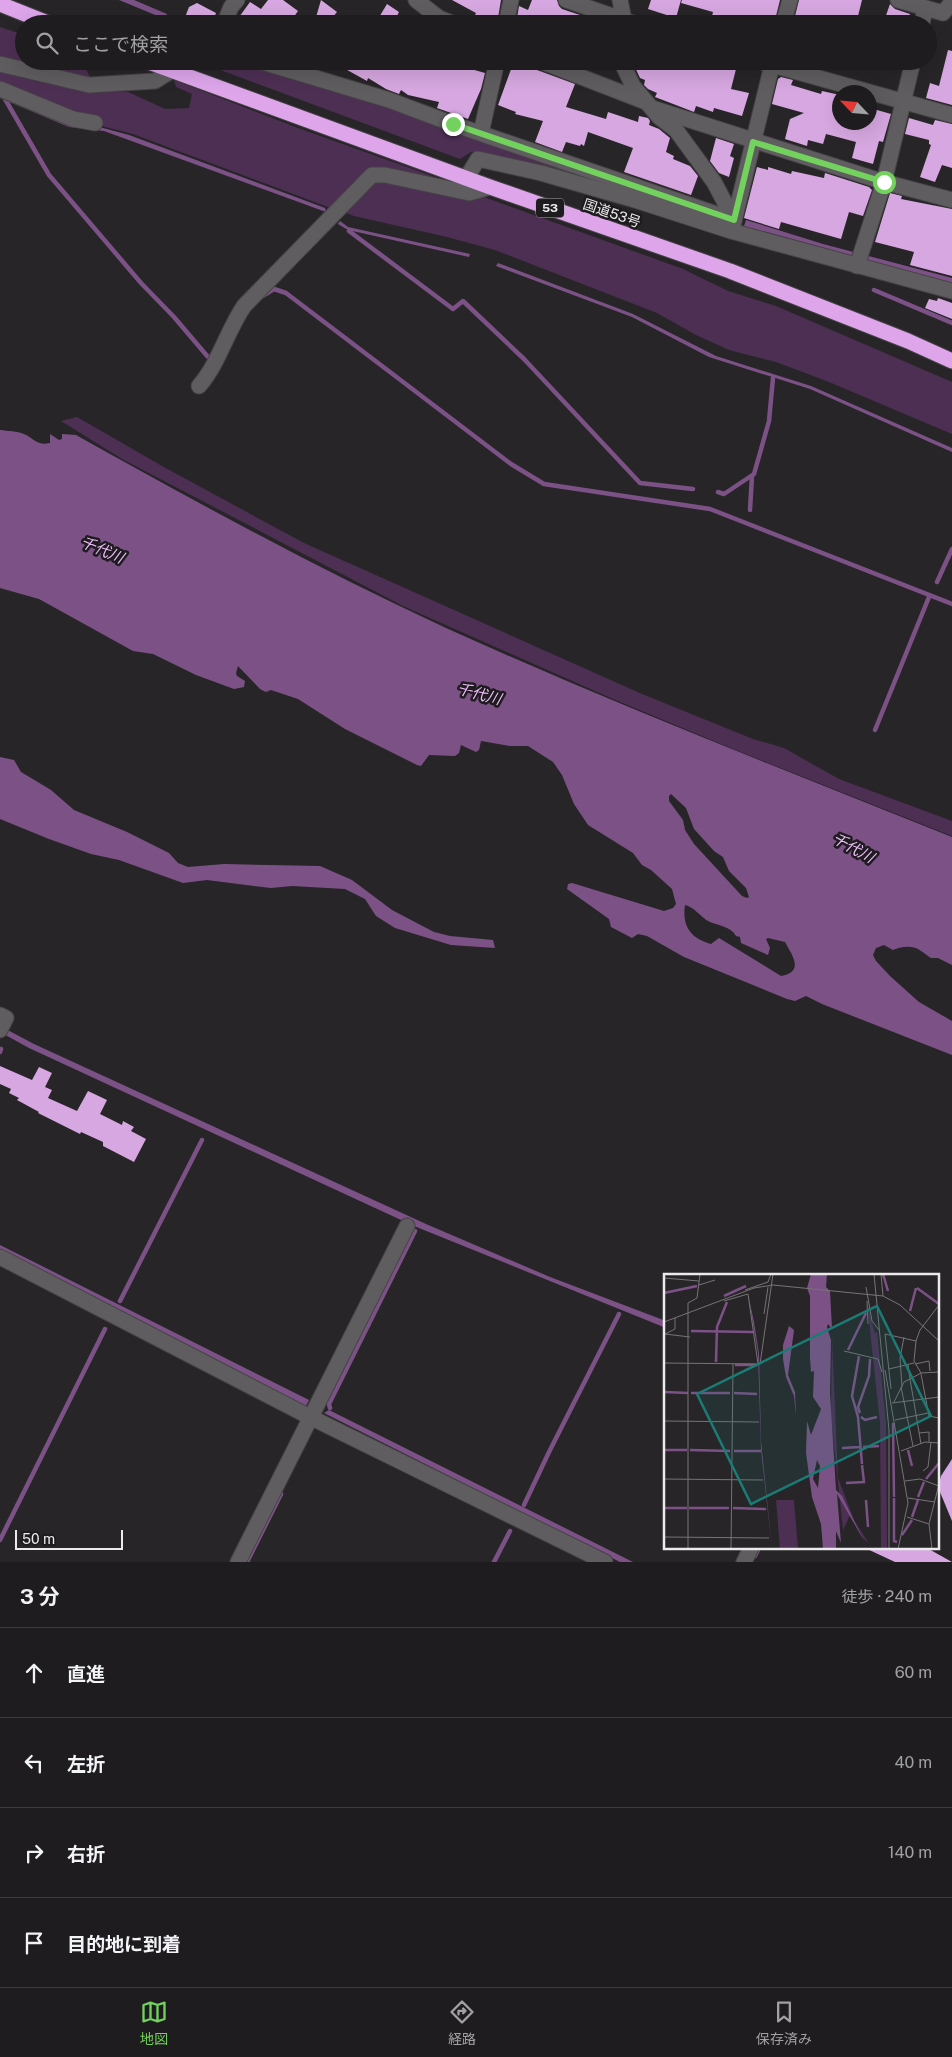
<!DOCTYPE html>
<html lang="ja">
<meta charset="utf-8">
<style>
body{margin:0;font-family:"Public Sans","Noto Sans JP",sans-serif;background:#2b292c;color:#f1f3f6}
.compass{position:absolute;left:832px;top:85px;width:45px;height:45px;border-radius:50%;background:#1e1c1f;box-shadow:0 5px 20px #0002;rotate:296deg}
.scale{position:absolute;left:15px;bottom:12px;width:108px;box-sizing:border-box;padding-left:5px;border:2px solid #eceaec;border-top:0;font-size:14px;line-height:18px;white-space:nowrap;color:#eceaec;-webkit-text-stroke:4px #1e1c1f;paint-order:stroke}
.stop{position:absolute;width:15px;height:15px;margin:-11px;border:4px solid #73d25d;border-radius:50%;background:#fff}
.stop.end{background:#73d25d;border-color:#fff;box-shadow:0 1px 5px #0008}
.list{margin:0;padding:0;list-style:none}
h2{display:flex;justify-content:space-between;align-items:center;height:65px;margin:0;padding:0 20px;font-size:21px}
h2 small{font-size:16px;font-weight:400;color:#a1a1a4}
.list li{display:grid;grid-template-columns:32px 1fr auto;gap:15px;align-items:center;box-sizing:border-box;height:90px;padding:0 20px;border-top:1px solid #3c3a3d}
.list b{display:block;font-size:19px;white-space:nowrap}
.list em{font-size:16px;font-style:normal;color:#a1a1a4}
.icon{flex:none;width:28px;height:28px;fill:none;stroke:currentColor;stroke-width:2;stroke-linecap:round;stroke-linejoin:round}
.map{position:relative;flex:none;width:952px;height:1562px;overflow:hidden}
.search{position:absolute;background:#1e1c1f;box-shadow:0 5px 20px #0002;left:15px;right:15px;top:15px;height:55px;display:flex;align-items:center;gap:12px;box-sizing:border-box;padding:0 18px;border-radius:28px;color:#a1a1a4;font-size:19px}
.sheet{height:425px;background:#1e1c1f}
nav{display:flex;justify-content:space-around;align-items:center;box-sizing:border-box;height:70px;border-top:1px solid #3c3a3d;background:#1e1c1f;font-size:14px;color:#a1a1a4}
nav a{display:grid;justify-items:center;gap:2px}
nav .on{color:#73d25d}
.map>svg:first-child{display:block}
.green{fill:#4d2f54}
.water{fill:#7c5286;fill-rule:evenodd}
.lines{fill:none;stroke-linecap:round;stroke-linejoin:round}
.stream{stroke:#7c5286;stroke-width:4.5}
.building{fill:#d6a7e0}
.minor-casing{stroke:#464346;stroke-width:17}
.highway-casing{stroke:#464346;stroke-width:17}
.minor{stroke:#605d61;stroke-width:15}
.highway{stroke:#dea5eb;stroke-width:15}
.route{stroke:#73d25d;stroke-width:6}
.labels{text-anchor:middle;stroke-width:5;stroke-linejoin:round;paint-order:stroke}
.shield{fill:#1e1c1f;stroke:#aeacae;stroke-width:1}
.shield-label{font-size:12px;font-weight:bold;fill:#eceaec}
.street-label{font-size:14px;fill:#eceaec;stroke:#1e1c1f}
.water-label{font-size:15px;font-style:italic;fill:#ecbaf8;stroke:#1e1c1f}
.inset-river{fill:none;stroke:#7c5286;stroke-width:2.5}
.inset-road{fill:none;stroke:#767477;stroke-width:1}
.view{fill:#1a7c74;fill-opacity:0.15;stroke:#1a7c74;stroke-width:2.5}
.inset-edge{fill:none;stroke:#eceaec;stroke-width:2.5}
</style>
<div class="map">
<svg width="952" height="1562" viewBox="0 0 952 1562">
<rect width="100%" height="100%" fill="#282529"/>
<g class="green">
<polygon points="0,27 24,35 24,61 81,61 91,78 0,61"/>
<polygon points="196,61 243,61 380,103 674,206 483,152 471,152 460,159"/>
<polygon points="0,68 91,90 128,92 165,109 189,108 192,94 176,87 174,80 298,128 463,187 382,171 336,210 133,134 98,125 0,86"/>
<polygon points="373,181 481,196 683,269 728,291 776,306 952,382 952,434 829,382 776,362 729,350 696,335 657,313 495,250 447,237 354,216 346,213 345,209"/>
<polygon points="77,417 162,466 304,543 642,694 753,739 784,748 839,779 952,821 952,836 738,751 613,699 403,606 122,459 61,421"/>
</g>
<g class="water">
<polygon points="119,0 134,0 167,14 165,19"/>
<polygon points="0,95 78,126 103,128 129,135 325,208 326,212 104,131 69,127 0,98"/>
<polygon points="746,220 823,244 952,278 952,284 828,252 744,226"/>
<polygon points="340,221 348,227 470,254 469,257 348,230 338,224"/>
<polygon points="498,263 633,314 716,356 811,386 952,448 952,452 810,389 709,357 632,317 496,266"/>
<path d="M0,430C8,431 17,431 24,434C35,439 37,446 50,443V434L59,440L62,439V434L76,435C198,503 320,570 446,628C612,703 782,769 952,837V965L938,958H931C927,956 925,953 921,951C914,945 901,946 893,950L884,945L876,948L873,955L876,961L890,976L919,1002L952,1021V1055L822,1004L806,996L795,1001L787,999L684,957L647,936L638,934L632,938L611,927L609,919L567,889L568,884L572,883L664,911L673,908L676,904L672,889L651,870L642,865L633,853L588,825L574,804L562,775L553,762L528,746H510L481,741L479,750L476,752L461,745L459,753L455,756L429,755L421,766L417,765L345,729L298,699L271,690L266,692L260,689L238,666L236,673L237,676L245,681L244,687L234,689L196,675L153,654L133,651L39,599L0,588ZM671,794L686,808L694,829L714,851L723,857L729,871L746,888L749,897L747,898L742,896L694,844L685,830L683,820L669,801V796ZM685,905C694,907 700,916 708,921C718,926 731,926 736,936L740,937L741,943L768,955L770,948L766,939L768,938L785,942C792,955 805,972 781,976L719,938L711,944C690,938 682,926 685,905Z"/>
<polygon points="0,757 14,760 21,772 51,790 74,810 127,832 169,853 178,863 188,867 224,864 320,866 352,880 392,910 434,932 450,936 493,940 495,948 451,945 395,928 376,916 365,899 345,889 292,886 271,888 207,880 183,883 119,860 91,854 49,839 0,819"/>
<polygon points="0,1026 34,1044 426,1224 550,1277 666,1321 666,1328 414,1226 29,1048 0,1032"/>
<polygon points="0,1245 309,1400 306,1406 0,1251"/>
<polygon points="329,1410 633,1562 620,1562 324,1413"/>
</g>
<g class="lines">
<g class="stream">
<polyline points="5,99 49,175 141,283 174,317 208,357"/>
<polyline points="349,231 453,309 463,301 524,359 640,483 693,489"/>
<polyline points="874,290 952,323"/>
<polyline points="261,297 274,289 286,293 511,464 544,484 710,509 952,604"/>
<polyline points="718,492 724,494 754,474 769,421 773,378"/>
<polyline points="750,510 752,476"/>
<polyline points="937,582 952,549"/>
<polyline points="875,730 929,597"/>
<polyline points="0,1052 1,1049"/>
<polyline points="120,1301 202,1140"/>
<polyline points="330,1408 329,1404 415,1231"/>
<polyline points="524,1505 549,1452 619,1314"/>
<polyline points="0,1540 105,1329"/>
<polyline points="755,1556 759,1548"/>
<polyline points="247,1562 281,1494"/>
<polyline points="494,1562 510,1531"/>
</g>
</g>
<g class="building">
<polygon points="268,0 283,0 298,11 289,24 234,24 250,2 261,9"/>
<polygon points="321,0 337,12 327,24 314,24"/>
<polygon points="452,0 501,0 497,24 471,24 476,13"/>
<polygon points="532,0 557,0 559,6 562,9 586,17 581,24 516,24 519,6 528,10"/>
<polygon points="651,0 681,0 676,18 648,9"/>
<polygon points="682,0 780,0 774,24 710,24 713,12 681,3"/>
<polygon points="799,0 862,0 856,24 793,24"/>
<polygon points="197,3 216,13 212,24 193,24 184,20 189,7"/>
<polygon points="387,4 399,12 393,24 375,24"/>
<polygon points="890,4 895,9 910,14 907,24 883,24"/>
<polygon points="948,50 952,51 952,105 926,98 930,83 939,86"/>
<polygon points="292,61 325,61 323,70"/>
<polygon points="331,61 475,61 471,69 485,73 481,89 468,119 437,108 439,102 408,95 401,90 399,94 386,89 368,78 367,81"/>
<polygon points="514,61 528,61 537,70 575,84 566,107 606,119 608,112 638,122 639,116 648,118 650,121 649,125 659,129 670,138 666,152 674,156 673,159 690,166 698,176 691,195 624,172 633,148 588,132 584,146 581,144 580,146 566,142 562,152 535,142 543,121 515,114 516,112 498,105"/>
<polygon points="632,61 699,61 699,63 724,70 726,61 738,61 731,89 749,93 742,116 714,108 713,112 696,106 694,112 655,97 657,93 648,89 644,85 645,80 640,78"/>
<polygon points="781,77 793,80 791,85 821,94 822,91 840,95 840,122 870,122 870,108 891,114 883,142 879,141 873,164 852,158 856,142 826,134 823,144 808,140 807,146 785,139 790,119 804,113 772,104 778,79"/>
<polygon points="909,118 933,125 935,120 952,124 952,168 942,165 935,182 920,177 931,145 929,144 929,140 905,134"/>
<polygon points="716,138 734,144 730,156 734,158 729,177 719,173 710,161"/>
<polygon points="757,167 768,170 768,167 791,174 792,171 824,178 825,173 869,187 872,190 863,216 849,212 841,239 781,222 779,229 744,218"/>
<polygon points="890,193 902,196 901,199 952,209 952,276 910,265 914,252 875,242"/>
<polygon points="938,298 952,303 952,319 925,308 929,299 937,301"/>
<polygon points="0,1066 32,1080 39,1067 52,1073 45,1087 52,1090 48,1098 77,1111 88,1091 107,1100 100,1114 122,1125 123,1121 134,1127 131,1131 146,1139 134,1162 103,1146 103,1142 81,1132 80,1134 38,1113 39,1112 17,1100 19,1098 9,1093 11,1089 0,1084"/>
<polygon points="952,1459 952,1521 940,1492 939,1483 941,1476"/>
<polygon points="865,1548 927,1548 952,1562 895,1562"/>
</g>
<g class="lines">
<g class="minor-casing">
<g id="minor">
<polyline points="416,0 439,18 454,24"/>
<polyline points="566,0 624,20 624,24"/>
<polyline points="620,0 624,20 635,24"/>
<polyline points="898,0 943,13 952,2"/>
<polyline points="224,24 231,7 237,0"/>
<polyline points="506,24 511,0"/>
<polyline points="783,24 790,0"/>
<polyline points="922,24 925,8"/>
<polyline points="259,61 389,100 453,124 734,220"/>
<polyline points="540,61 646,102"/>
<polyline points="621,61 633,86 659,117 676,130 714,182 734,220"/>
<polyline points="758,61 952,115"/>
<polyline points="0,64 89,85 155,81 171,71"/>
<polyline points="0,89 73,119 95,123"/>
<polyline points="652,108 884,182 952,200"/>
<polyline points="481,133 497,61"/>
<polyline points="467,177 478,159 541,173 635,200 731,231 952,291"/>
<polyline points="733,225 773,61"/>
<polyline points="857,266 884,182 913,61"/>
<path d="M199,386C219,363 227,331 244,306L372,175H385L469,193L490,187"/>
<polyline points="0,1015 6,1018 0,1030"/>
<polyline points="0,1257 310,1417 605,1562"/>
<polyline points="238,1562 407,1226"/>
<polyline points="744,1562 751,1548"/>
</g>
</g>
<g class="highway-casing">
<g id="highway">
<polyline points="0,4 50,24"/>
<polyline points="146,61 490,187 730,271 908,341 952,361"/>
</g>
</g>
<use href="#minor" class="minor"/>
<use href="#highway" class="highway"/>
</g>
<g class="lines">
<polyline class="route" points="453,124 734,220 753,142 884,182"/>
</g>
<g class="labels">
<rect class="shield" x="536" y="198.5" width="28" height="19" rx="4"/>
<g class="shield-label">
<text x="550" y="212">53</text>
</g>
<g class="street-label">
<text transform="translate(612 213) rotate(19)" y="5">国道53号</text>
</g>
<g class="water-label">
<text transform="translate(102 550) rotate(23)" y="5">千代川</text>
<text transform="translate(479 694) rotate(15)" y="5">千代川</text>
<text transform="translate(853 848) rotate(29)" y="5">千代川</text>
</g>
</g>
<g transform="translate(664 1274)">
<rect width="275" height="275" fill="#282529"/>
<path d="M203,28L211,60L213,57L222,149L223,275H217V271L216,149ZM168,63L174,204L190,246L204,268L198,264L186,241L179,256L167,142ZM112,226H130L134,275H116Z" fill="#4d2f54"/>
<path d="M147,0H163L162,13L166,17L168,55L164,50L163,53L167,66L166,119L172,216L178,222L198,263L173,220L177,269L172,257V275H159L157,250L148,223L142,179L143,147L147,161L157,135L149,123L150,97L147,98L146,84V22L143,14ZM153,186L156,192L154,214L149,205ZM84,20L90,48L95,80L97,167L108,275L97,175L94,79ZM125,52L130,56L124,101L131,118L132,142L130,122L122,103L119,85V71Z" fill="#7c5286" fill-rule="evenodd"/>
<path class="inset-river" d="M219,0L224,17M253,14L275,30M0,19L33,12M60,22L82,12M246,37L252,14M27,57L89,58M184,76L202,39M195,82L188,122L194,143L198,190M52,88L53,53L63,28M71,91H93M0,118L24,119M27,119H66M70,119L93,120M196,139L194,133L205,102L206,85M197,143L201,146L213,143M229,149L230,223M199,173L215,172M178,174L196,173M0,176H23M26,176L66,177M244,176L248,192M70,177H97M262,205L275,189M182,209L200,208L198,191M254,223L260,208M230,224V267L233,268M202,226L204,253M0,234H23M25,234H65M69,234L102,235M248,243L254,226M238,261L248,246"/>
<path class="inset-road" d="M210,0L225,156V275M217,0L219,22M0,4L35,7M35,11L51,6M202,13L208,47L215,56M81,16L104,8L107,0M60,27L84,20L94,90M203,27L204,50M100,40L104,13M0,48L90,14L109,11L219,22L236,31L275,67M1,60L26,63M1,60L11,55V44M180,77L214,85L218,98M0,89L96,90L109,0M251,90L265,87L266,97M225,95L250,89M221,96L244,229L234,275M257,99L250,87L252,67L256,56L275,31M257,100L265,142L275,144M237,113L249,172M238,113L236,84L240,63M227,115L221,60L252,67M230,128L240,108L246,105L244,91M228,129L275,123M231,146L264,139M0,147L95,148M255,159L265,158V168M257,170L246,105L257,99L275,98M237,177L261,168L275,169M259,197L264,193L267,168M0,205L99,206M241,207L256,205L275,212M244,224L271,228M243,243L265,250M0,263L105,264M24,275V29L33,24L36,0M67,275L69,90M255,275H271M268,275L265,250L275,210"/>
<path class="view" d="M213,32L267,142L87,230L33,120Z"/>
<rect width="275" height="275" class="inset-edge"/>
</g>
</svg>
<svg class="compass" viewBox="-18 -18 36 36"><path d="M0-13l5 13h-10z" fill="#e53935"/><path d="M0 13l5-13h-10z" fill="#a1a1a4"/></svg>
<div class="scale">50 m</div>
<div class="stop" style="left:884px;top:182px"></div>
<div class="stop end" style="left:453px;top:124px"></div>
<div class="search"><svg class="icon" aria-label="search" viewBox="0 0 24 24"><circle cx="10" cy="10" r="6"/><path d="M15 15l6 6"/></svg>ここで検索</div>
</div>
<section class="sheet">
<h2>3 分<small>徒歩 · 240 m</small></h2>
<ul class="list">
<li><svg class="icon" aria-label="ahead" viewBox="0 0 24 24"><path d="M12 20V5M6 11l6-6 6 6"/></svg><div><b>直進</b></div><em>60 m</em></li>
<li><svg class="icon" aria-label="left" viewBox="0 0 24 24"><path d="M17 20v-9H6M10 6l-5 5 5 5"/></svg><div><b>左折</b></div><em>40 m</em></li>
<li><svg class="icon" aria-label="right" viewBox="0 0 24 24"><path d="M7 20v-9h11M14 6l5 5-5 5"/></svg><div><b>右折</b></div><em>140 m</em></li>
<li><svg class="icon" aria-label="arrive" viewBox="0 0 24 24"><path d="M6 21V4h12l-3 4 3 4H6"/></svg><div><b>目的地に到着</b></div></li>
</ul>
</section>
<nav>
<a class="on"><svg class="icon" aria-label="map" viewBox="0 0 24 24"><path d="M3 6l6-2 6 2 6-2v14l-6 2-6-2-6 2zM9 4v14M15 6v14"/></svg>地図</a>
<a><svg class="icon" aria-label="directions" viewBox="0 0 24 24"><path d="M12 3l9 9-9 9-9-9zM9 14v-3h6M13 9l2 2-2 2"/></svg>経路</a>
<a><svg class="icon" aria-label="saved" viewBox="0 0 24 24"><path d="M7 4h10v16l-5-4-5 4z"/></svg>保存済み</a>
</nav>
